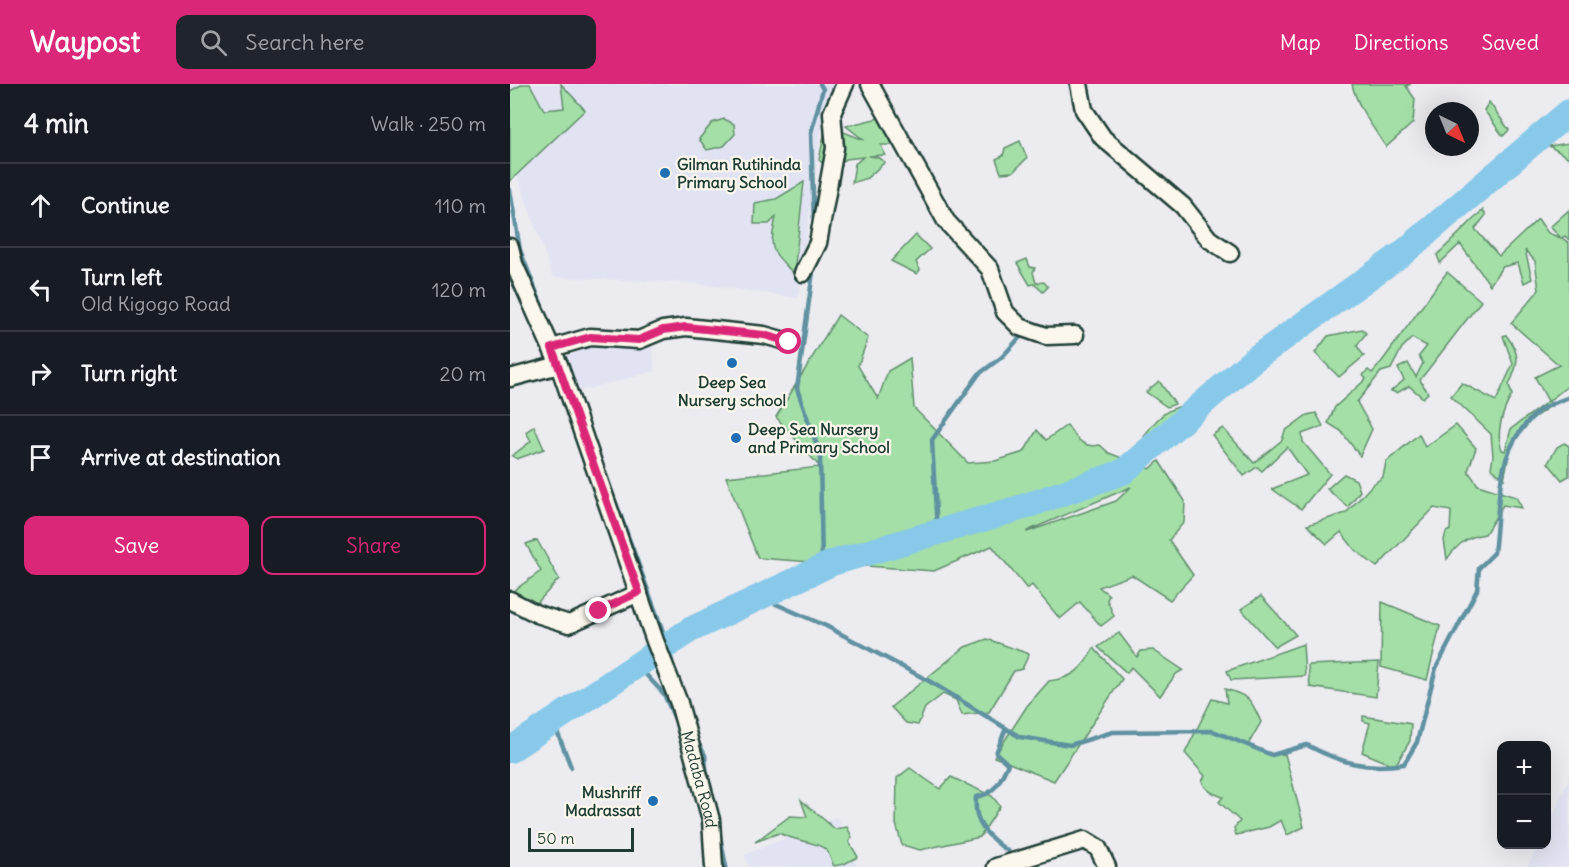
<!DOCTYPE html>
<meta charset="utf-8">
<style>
body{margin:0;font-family:Delius,sans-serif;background:#20242c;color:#f1f3f6}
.controls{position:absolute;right:18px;bottom:18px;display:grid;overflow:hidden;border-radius:12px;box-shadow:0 6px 24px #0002}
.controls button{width:54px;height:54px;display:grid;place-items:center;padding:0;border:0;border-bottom:2px solid #363941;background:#171b24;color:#f1f3f6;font:30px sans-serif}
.compass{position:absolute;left:915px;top:18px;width:54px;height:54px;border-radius:50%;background:#171b24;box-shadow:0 6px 24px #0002;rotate:137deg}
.scale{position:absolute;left:18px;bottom:15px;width:106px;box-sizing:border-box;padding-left:6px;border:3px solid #1f3d34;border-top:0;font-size:16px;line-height:21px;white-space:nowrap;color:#1f3d34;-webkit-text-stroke:4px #fbf7ec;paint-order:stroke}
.stop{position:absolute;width:18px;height:18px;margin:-14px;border:4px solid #db2777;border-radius:50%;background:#fff}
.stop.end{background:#db2777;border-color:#fff;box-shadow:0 2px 6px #0008}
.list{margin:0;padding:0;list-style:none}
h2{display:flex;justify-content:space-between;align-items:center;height:78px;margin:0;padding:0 24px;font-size:26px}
h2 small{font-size:20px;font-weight:400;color:#9ea1a6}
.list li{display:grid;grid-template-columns:39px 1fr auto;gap:18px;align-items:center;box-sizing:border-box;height:84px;padding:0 24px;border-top:2px solid #363941}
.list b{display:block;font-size:22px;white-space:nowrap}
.list p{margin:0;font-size:20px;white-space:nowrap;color:#9ea1a6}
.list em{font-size:20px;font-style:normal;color:#9ea1a6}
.actions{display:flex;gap:12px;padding:18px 24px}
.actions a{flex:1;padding:14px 0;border:2px solid #db2777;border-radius:12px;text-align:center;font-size:21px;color:#db2777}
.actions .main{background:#db2777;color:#fff}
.icon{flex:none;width:33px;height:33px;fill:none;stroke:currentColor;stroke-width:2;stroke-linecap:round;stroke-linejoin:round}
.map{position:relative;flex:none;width:1059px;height:783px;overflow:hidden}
header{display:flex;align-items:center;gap:36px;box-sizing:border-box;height:84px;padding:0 30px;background:#db2777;color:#fff}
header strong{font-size:28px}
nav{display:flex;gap:33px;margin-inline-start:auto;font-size:21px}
.search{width:420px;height:54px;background:#20242c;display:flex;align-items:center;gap:15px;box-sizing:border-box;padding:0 21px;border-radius:12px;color:#9ea1a6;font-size:22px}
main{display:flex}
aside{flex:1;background:#171b24}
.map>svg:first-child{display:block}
.built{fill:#e2e3f2}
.green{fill:#a3dfa6;stroke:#618e6d;stroke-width:1.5;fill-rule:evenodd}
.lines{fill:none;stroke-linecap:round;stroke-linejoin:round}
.stream{stroke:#5e91a1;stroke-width:4.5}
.river{stroke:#88c9e9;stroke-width:26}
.minor-casing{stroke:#1f3d34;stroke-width:21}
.minor{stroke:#fbf7ec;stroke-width:16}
.route{stroke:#db2777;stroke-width:8}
.poi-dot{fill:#1f6fb2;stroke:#fbf7ec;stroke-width:2}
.labels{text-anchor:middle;stroke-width:4.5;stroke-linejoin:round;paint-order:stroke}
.poi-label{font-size:16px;font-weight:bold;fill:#1f3d34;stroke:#fbf7ec;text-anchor:start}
.street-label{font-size:16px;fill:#1f3d34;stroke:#fbf7ec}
</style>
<header>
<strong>Waypost</strong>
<div class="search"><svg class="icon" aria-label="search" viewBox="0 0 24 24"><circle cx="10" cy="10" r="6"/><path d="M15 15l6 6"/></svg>Search here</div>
<nav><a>Map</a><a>Directions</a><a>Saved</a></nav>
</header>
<main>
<aside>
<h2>4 min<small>Walk · 250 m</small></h2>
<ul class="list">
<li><svg class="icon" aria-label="ahead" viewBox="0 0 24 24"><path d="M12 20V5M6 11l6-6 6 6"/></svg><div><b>Continue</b></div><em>110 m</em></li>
<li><svg class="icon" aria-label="left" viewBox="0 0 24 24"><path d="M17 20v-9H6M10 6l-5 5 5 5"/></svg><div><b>Turn left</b><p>Old Kigogo Road</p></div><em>120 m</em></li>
<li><svg class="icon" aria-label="right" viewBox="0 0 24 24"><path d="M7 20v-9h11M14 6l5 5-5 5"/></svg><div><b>Turn right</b></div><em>20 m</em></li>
<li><svg class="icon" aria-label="arrive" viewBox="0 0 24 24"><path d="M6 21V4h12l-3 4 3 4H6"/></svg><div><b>Arrive at destination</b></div></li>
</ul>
<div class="actions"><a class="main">Save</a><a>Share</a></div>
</aside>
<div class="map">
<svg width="1059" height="783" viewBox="0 0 1059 783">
<rect width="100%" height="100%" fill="#ecebf0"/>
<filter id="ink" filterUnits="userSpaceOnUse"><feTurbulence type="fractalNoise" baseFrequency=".0167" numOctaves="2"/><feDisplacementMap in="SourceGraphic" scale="12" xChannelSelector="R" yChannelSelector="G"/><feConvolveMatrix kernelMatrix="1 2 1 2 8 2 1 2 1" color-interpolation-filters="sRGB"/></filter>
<g filter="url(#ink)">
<g class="built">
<polygon points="0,0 325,0 310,52 288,214 183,199 43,193 0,71"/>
<polygon points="141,255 145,287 70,307 49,263"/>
<polygon points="1059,694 1059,783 1017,783 1029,761 1036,760 1037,746"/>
<polygon points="327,733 347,783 239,783 234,771"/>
</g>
<g class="green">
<polygon points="13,0 20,0 34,26 54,24 51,0 75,26 0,97 0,7"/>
<path d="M842,0H901L896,2L905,15L903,39L876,63C863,43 847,23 842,0Z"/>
<polygon points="979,18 999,46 993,52 974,26"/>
<polygon points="373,33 382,61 371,61 375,71 359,72 367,73 375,78 357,94 342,99 345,80 353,73 336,75 319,85 309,76 316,41 354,56 336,42"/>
<polygon points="214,35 224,40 225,50 214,62 197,66 189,55 202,39"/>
<polygon points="510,57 517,74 503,88 491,89 486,75 493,72 495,64"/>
<polygon points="1059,59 1059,74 1039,62"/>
<path d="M294,98L284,190C260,164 259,168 266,133L259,140H244L245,119L266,115Z"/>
<path d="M973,126L976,131L965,145L989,172L1028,135L1038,149L1051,154L1040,143L1059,126V156L1055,152L1052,154L1059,159V301L1039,317L1042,321L1022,335L1001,361L994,395L981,384L983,372L981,350L941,312L952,299L986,317L1003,280L993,252L996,251C1011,270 1009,280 999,301L1002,311C993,326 985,349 992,366L995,367L1001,345L1038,317L1025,293L1049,281L1001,239L1029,206L1025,177L1015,166L1022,195L1014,199L1008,179L992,183L980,201L950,160L930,179L927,171Z"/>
<polygon points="406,151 420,165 406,178 410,186 407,190 381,177"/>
<polygon points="517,175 520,183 525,184 523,188 526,199 534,198 538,203 533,208 524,200 520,201 507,179"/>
<polygon points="937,188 971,217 910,296 918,309 913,314 899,302 887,309 881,307 894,296 888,284 898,279 906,293 913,279 909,272 917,262 902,254 892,264 881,285 871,288 847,318 862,345 850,372 831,347 818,339 825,323 856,295 853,291 858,286 862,289 870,280"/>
<path d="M328,231L358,254L348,282L368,315L378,287L400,274L404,324L458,379L485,377L514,368L527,346L536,356L557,341C566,354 573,365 590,361L599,369L640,385L649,377L675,417L674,438L659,456L683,491L660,516L622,491L589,503L599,511L597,516L604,532L591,542L570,518L550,535L522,501L517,505L482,462L424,487L248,474L216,393L310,383L266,333ZM621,403L606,417L517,448V447Z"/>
<polygon points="852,245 856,249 847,262 854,272 829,293 805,269 818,252"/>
<polygon points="649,297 665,320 657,323 636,308"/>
<path d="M690,319L683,332L650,356L634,352C651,328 660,322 690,319Z"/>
<polygon points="806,329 813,342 792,350 793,358 820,390 791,425 762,405 797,391 777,363 752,387 747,383 734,392 702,351 713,344 744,379 772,356 775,347 797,331"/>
<path d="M946,341L966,364L958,387L968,401L1006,413L1012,424L993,421L975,450C956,453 948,460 937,475L934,456L936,448L940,446L941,427L924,424L867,483L845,466L831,448L817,460L797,441L836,429L863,400L873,393L876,378L909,350L915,363Z"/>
<polygon points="24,342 34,365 7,375 2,372 21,357 16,348"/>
<polygon points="1054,359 1059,362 1059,392 1052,396 1038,379 1047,363"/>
<polygon points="834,390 846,396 850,407 838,423 817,405"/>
<polygon points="27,456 49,495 26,520 2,508 31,487 16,460"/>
<polygon points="751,512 786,551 765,563 731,525"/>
<polygon points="872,518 930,542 917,596 871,583"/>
<polygon points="609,549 627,573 631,567 643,566 673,586 666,590 650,612 621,583 617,589 588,563"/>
<polygon points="477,555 519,570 512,585 504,587 479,628 452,631 446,616 433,610 415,624 408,641 396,639 381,623 455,563"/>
<polygon points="793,560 795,592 721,596 717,587"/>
<path d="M584,564L612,595L544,697L484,673L517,622L539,597C563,594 572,586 584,564Z"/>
<polygon points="869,578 866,613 800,603 798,581"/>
<path d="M715,605C740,612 741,615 751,638L738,661L761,671L775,670L794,743L777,751L771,736L759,743L726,751L724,744L730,737L709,718L713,713C705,710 695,707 692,697L695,692L675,669L702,615L717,619Z"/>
<polygon points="853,632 901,640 900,657 885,682 852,668 860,639 853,637"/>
<polygon points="400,684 430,705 441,693 482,712 490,722 470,753 410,766 392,761 386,740 387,694"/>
<path d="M291,716L325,745L337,743L342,753L339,758L348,773L334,780L324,782C321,777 319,768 315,765C306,757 283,757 269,749L245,758L280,732L297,733Z"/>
</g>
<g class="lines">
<g class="stream">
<polyline points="0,106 10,166 37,235"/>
<polyline points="304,142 301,49 313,5 310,0"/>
<polyline points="304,180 287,305 310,370 312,483"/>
<polyline points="100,403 158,561 163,582"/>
<polyline points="427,447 422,356 469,290 492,273 512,251 510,249"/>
<path d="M250,513L316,542L419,597L510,653L560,661L603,648L703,647L762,671L797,661C831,679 856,686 894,680L907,658L926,584L967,506L969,484L984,469C991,416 983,365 1029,327C1037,321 1050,317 1059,313"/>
<polyline points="127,581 154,610 167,640"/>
<polyline points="43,637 61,683"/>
<path d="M496,644L486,669L498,680C490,696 486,710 466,713C463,740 478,753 499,768"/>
<polyline points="186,655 195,671 197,695"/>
<polyline points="209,747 216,783"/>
</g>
<polyline class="river" points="0,666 180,546 322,479 510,424 613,388 743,276 893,169 1059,28"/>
<g class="minor-casing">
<g id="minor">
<polyline points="360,0 436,137 480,185 495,228 510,243 536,252 565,251"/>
<polyline points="569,0 574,26 593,54 673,122 699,155 720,169"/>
<path id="s1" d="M0,163L4,180L49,281L145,557L169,619L201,736L204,783"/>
<polyline points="293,189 308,159 325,64 322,29 335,0"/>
<polyline points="42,264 80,253 129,256 153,246 176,243 254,251 279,258"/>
<polyline points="0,294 49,281"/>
<polyline points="0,516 27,530 59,540 129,509"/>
<polyline points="486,783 575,756 588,764 597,783"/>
</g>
</g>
<use href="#minor" class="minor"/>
</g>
</g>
<g class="lines" filter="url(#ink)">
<polyline class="route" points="89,527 129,508 42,264 80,253 129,256 153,246 176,243 254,251 279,258"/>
</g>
<g class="poi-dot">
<circle cx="155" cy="89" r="6"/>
<circle cx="222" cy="279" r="6"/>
<circle cx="226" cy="354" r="6"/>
<circle cx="143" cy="717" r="6"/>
</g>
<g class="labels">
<g class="poi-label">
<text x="167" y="86">Gilman Rutihinda<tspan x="167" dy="18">Primary School</tspan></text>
<text x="222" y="304" text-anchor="middle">Deep Sea<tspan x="222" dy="18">Nursery school</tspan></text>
<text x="238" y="351">Deep Sea Nursery<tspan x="238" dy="18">and Primary School</tspan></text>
<text x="131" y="714" text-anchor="end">Mushriff<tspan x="131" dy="18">Madrassat</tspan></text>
</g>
<g class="street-label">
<text dy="6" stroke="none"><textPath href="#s1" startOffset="566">Madaba Road</textPath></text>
</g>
</g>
</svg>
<div class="controls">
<button>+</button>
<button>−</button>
</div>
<svg class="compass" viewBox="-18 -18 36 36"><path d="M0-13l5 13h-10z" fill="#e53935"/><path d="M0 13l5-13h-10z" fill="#9ea1a6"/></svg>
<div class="scale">50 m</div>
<div class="stop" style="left:279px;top:258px"></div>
<div class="stop end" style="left:89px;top:527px"></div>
</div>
</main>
